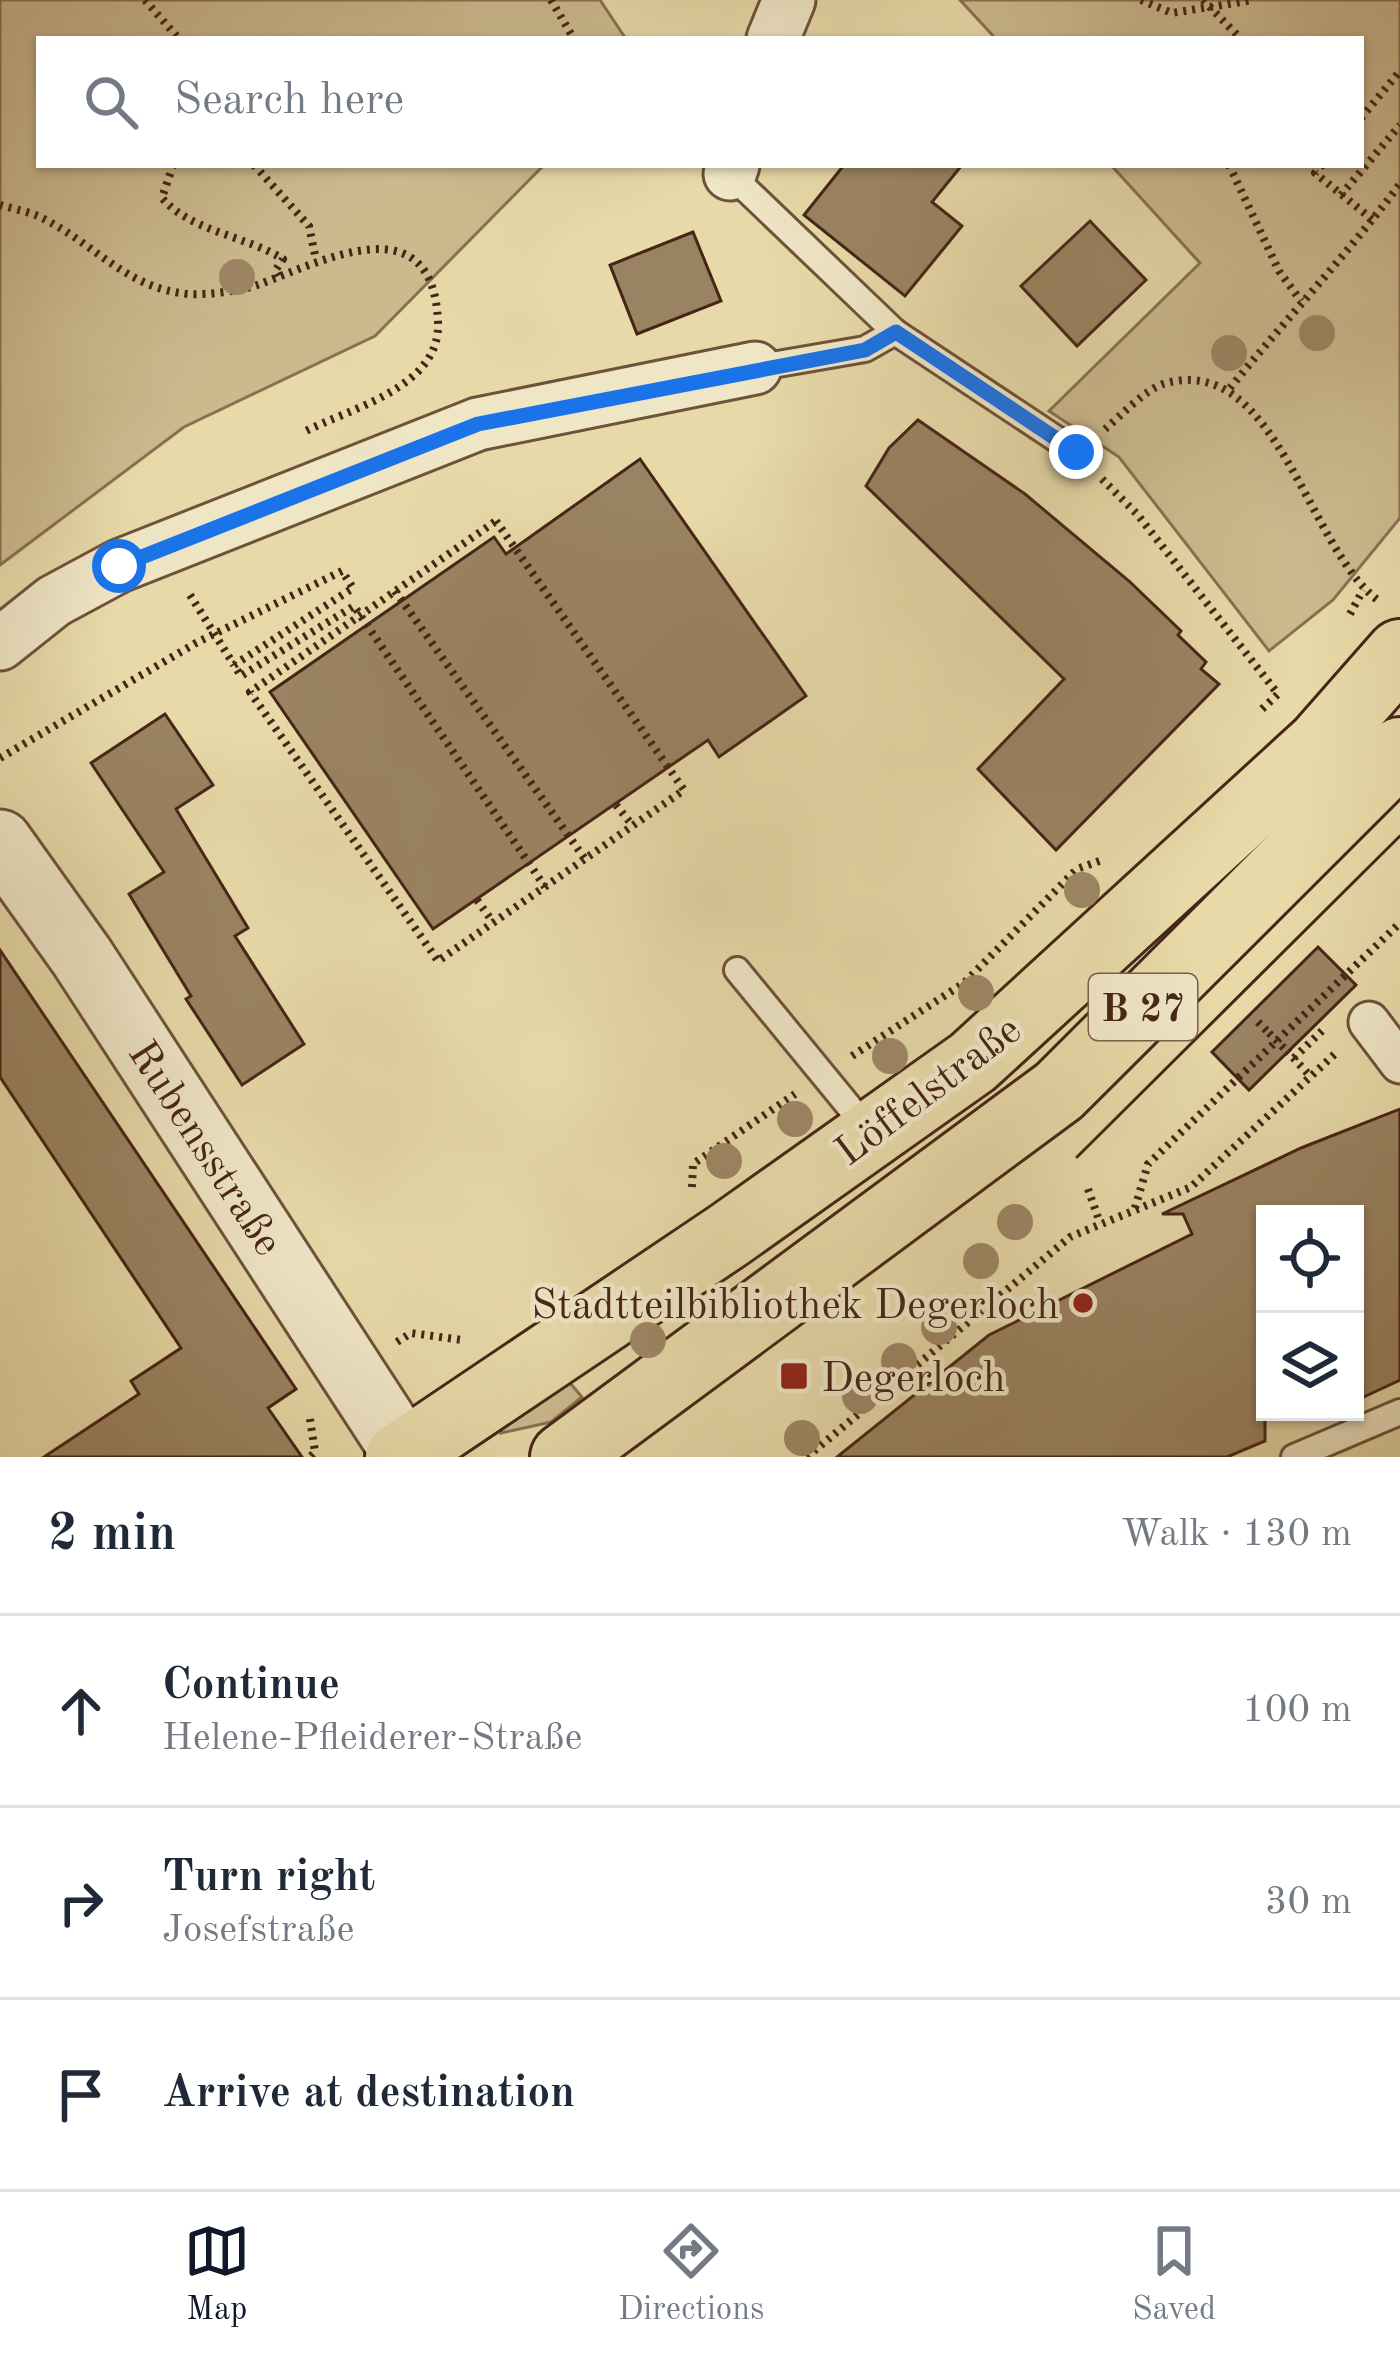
<!DOCTYPE html>
<meta charset="utf-8">
<style>
body{margin:0;font-family:"Old Standard TT",serif;background:#f6f6f7;color:#1f2937}
.controls{position:absolute;right:36px;bottom:36px;display:grid;overflow:hidden;border-radius:0px;box-shadow:0 3px 9px #0004}
.controls button{width:108px;height:108px;display:grid;place-items:center;padding:0;border:0;border-bottom:3px solid #e0e1e3;background:#fff;color:#1f2937;font:60px sans-serif}
.stop{position:absolute;width:36px;height:36px;margin:-27px;border:9px solid #1a73e8;border-radius:50%;background:#fff}
.stop.end{background:#1a73e8;border-color:#fff;box-shadow:0 3px 12px #0008}
.list{margin:0;padding:0;list-style:none}
h2{display:flex;justify-content:space-between;align-items:center;height:156px;margin:0;padding:0 48px;font-size:51px}
h2 small{font-size:39px;font-weight:400;color:#747a83}
.list li{display:grid;grid-template-columns:78px 1fr auto;gap:36px;align-items:center;box-sizing:border-box;height:192px;padding:0 48px;border-top:3px solid #e0e1e3}
.list b{display:block;font-size:45px;white-space:nowrap}
.list p{margin:0;font-size:39px;white-space:nowrap;color:#747a83}
.list em{font-size:39px;font-style:normal;color:#747a83}
.icon{flex:none;width:66px;height:66px;fill:none;stroke:currentColor;stroke-width:2;stroke-linecap:round;stroke-linejoin:round}
.map{position:relative;flex:none;width:1400px;height:1457px;overflow:hidden}
.search{position:absolute;background:#fff;box-shadow:0 3px 9px #0004;left:36px;right:36px;top:36px;height:132px;display:flex;align-items:center;gap:30px;box-sizing:border-box;padding:0 42px;border-radius:0px;color:#747a83;font-size:45px}
.sheet{height:732px;background:#fff}
nav{display:flex;justify-content:space-around;align-items:center;box-sizing:border-box;height:168px;border-top:3px solid #e0e1e3;background:#fff;font-size:33px;color:#747a83}
nav a{display:grid;justify-items:center;gap:6px}
nav .on{color:#111827}
.map>svg:first-child{display:block}
.green{fill:#ccba8f;stroke:#8a7052;stroke-width:3}
.building{fill:#9a8362;stroke:#472516;stroke-width:3}
.lines{fill:none;stroke-linecap:round;stroke-linejoin:round}
.service-casing{stroke:#6f523a;stroke-width:30}
.pedestrian-casing{stroke:#6f523a;stroke-width:45}
.minor-casing{stroke:#6f523a;stroke-width:57}
.tertiary-casing{stroke:#6f523a;stroke-width:69}
.primary-casing{stroke:#472516;stroke-width:72}
.path{stroke:#472516;stroke-width:8;stroke-dasharray:3 6;stroke-linecap:butt}
.service{stroke:#efe6c6;stroke-width:24}
.pedestrian{stroke:#efe6c6;stroke-width:39}
.minor{stroke:#efe6c6;stroke-width:51}
.tertiary{stroke:#efe6c6;stroke-width:63}
.primary{stroke:#e7d9a8;stroke-width:66}
.tram{stroke:#472516;stroke-width:3}
.path-bridge{stroke:#472516;stroke-width:8;stroke-dasharray:3 6;stroke-linecap:butt}
.tree{fill:#9e8665}
.route{stroke:#1a73e8;stroke-width:15}
.poi-dot{fill:#8f2418;stroke:#efe6c6;stroke-width:4.5}
.labels{text-anchor:middle;stroke-width:9;stroke-linejoin:round;paint-order:stroke}
.shield{fill:#efe6c6;stroke:#795f4b;stroke-width:3}
.shield-label{font-size:39px;font-weight:bold;fill:#472516}
.street-label{font-size:42px;fill:#472516;stroke:#efe6c6}
.poi-label{font-size:42px;fill:#472516;stroke:#efe6c6;text-anchor:end}
</style>
<div class="map">
<svg width="1400" height="1457" viewBox="0 0 1400 1457">
<rect width="100%" height="100%" fill="#e7d9a8"/>
<filter id="stains"><feTurbulence type="fractalNoise" baseFrequency=".00167" numOctaves="4"/><feColorMatrix values="0 0 0 0 .2 0 0 0 0 .09 0 0 0 0 .02 0 0 0 .5 -.17"/></filter>
<radialGradient id="worn" r=".72"><stop offset=".6" stop-color="#630" stop-opacity="0"/><stop offset="1" stop-color="#630" stop-opacity=".3"/></radialGradient>
<g class="green">
<polygon points="0,0 600,0 626,39 39,39 39,165 544,165 375,336 184,427 0,565"/>
<polygon points="960,0 1400,0 1400,518 1333,600 1269,651 1119,457 1049,411 1200,263 1111,165 1361,165 1361,39 996,39"/>
<polygon points="570,1383 582,1397 551,1422 501,1433 502,1425"/>
</g>
<g class="building">
<polygon points="844,165 962,165 932,202 962,226 905,296 804,215"/>
<polygon points="1090,221 1146,280 1077,346 1021,286"/>
<polygon points="693,232 721,301 637,334 610,265"/>
<polygon points="918,420 1025,494 1129,581 1181,631 1178,635 1206,662 1201,669 1219,684 1056,850 978,769 1064,679 866,486 889,448"/>
<polygon points="640,459 806,696 719,757 708,740 433,929 270,692 494,537 506,554"/>
<polygon points="165,714 213,785 176,809 248,928 235,936 304,1044 242,1085 186,999 191,996 129,894 164,872 91,763"/>
<polygon points="1318,947 1356,985 1249,1090 1212,1052"/>
<polygon points="0,950 296,1389 268,1408 302,1457 44,1457 139,1394 131,1381 181,1348 0,1077"/>
<polygon points="1400,1109 1400,1380 1355,1401 1355,1214 1265,1214 1265,1441 1227,1457 837,1457 989,1335 1192,1234 1183,1214 1162,1214 1301,1148"/>
</g>
<g class="lines">
<g class="service-casing">
<g id="service">
<polyline points="730,174 895,332 1076,452"/>
<polyline points="755,368 865,349 895,332"/>
<polyline points="737,970 870,1132"/>
<polyline points="1294,1457 1400,1412"/>
</g>
</g>
<g class="pedestrian-casing">
<polyline id="pedestrian" points="1369,1022 1400,1063"/>
</g>
<g class="minor-casing">
<g id="minor">
<polyline points="773,39 789,0"/>
<polyline points="730,174 733,165"/>
<polyline points="0,644 54,601 119,566 478,424 755,368"/>
</g>
</g>
<g class="tertiary-casing">
<polyline id="tertiary" points="0,842 82,957 407,1457"/>
</g>
<g class="primary-casing">
<g id="primary">
<polyline points="399,1457 729,1235 973,1062 1320,744 1400,653"/>
<polyline points="564,1457 1059,1091 1400,751"/>
</g>
</g>
<g class="path">
<polyline points="145,0 179,39"/>
<polyline points="551,0 574,39"/>
<polyline points="1141,0 1172,13 1254,0"/>
<polyline points="1203,0 1241,39"/>
<polyline points="1361,118 1400,71"/>
<path d="M173,165L162,198C190,231 246,236 283,259L275,271L278,276"/>
<polyline points="254,165 309,226 316,260"/>
<polyline points="1229,165 1279,271 1301,301"/>
<polyline points="1322,165 1315,173 1373,220"/>
<polyline points="1341,195 1400,125"/>
<path d="M0,205C14,209 31,212 44,219C96,245 126,288 188,294C209,295 241,291 260,284C323,261 433,202 438,322C441,388 350,408 304,432"/>
<path d="M1230,388C1286,319 1346,256 1400,184"/>
<path d="M1105,429C1122,415 1143,391 1163,384C1276,349 1308,550 1379,601"/>
<polyline points="1102,479 1137,514 1278,694 1260,711"/>
<polygon points="496,521 684,790 438,961 250,692"/>
<polyline points="395,591 585,859"/>
<polyline points="190,595 234,665"/>
<polyline points="1350,614 1363,590"/>
<polyline points="0,758 196,643 342,571 353,588 234,665 241,676 354,606 545,887"/>
<polyline points="616,805 633,826"/>
<polyline points="477,900 493,922"/>
<polyline points="1258,1022 1269,1033"/>
<polyline points="1287,1051 1311,1077"/>
<polyline points="852,1056 964,983 1077,869 1102,860"/>
<polyline points="1294,1058 1325,1028"/>
<polyline points="692,1187 693,1164 795,1094"/>
<polyline points="1088,1189 1100,1223"/>
<polyline points="1135,1208 1148,1164 1400,923"/>
<polyline points="397,1342 411,1333 462,1340"/>
<polyline points="310,1419 315,1452 310,1457"/>
<polyline points="807,1457 1070,1237 1191,1187 1336,1053"/>
</g>
<use href="#service" class="service"/>
<use href="#pedestrian" class="pedestrian"/>
<use href="#minor" class="minor"/>
<use href="#tertiary" class="tertiary"/>
<use href="#primary" class="primary"/>
<polyline class="tram" points="1077,1157 1400,836"/>
<polyline class="path-bridge" points="1269,1033 1287,1051"/>
</g>
<g class="tree">
<circle cx="237" cy="277" r="18"/>
<circle cx="1317" cy="333" r="18"/>
<circle cx="1229" cy="353" r="18"/>
<circle cx="1082" cy="890" r="18"/>
<circle cx="976" cy="993" r="18"/>
<circle cx="890" cy="1056" r="18"/>
<circle cx="795" cy="1119" r="18"/>
<circle cx="724" cy="1161" r="18"/>
<circle cx="1015" cy="1222" r="18"/>
<circle cx="981" cy="1261" r="18"/>
<circle cx="939" cy="1327" r="18"/>
<circle cx="648" cy="1340" r="18"/>
<circle cx="899" cy="1361" r="18"/>
<circle cx="860" cy="1396" r="18"/>
<circle cx="802" cy="1438" r="18"/>
</g>
<g class="lines">
<polyline class="route" points="119,566 478,424 865,350 896,332 1076,452"/>
</g>
<g class="poi-dot">
<circle cx="1083" cy="1303" r="12"/>
<rect x="779" y="1361" width="30" height="30" rx="6"/>
</g>
<g class="labels">
<rect class="shield" x="1089" y="974" width="108" height="66" rx="9"/>
<g class="shield-label">
<text x="1143" y="1021">B 27</text>
</g>
<g class="street-label">
<text transform="translate(927 1089) rotate(-37)" y="15">Löffelstraße</text>
<text transform="translate(207 1147) rotate(57)" y="15">Rubensstraße</text>
</g>
<g class="poi-label">
<text x="1059" y="1318">Stadtteilbibliothek Degerloch</text>
<text x="821" y="1391" text-anchor="start">Degerloch</text>
</g>
</g>
<rect width="100%" height="100%" filter="url(#stains)"/>
<rect width="100%" height="100%" fill="url(#worn)"/>
</svg>
<div class="controls">
<button><svg class="icon" aria-label="locate" viewBox="0 0 24 24"><circle cx="12" cy="12" r="6"/><path d="M12 2v4M12 18v4M2 12h4M18 12h4"/></svg></button>
<button><svg class="icon" aria-label="layers" viewBox="0 0 24 24"><path d="M12 4l9 5-9 5-9-5zM3 14l9 5 9-5"/></svg></button>
</div>
<div class="stop" style="left:119px;top:566px"></div>
<div class="stop end" style="left:1076px;top:452px"></div>
<div class="search"><svg class="icon" aria-label="search" viewBox="0 0 24 24"><circle cx="10" cy="10" r="6"/><path d="M15 15l6 6"/></svg>Search here</div>
</div>
<section class="sheet">
<h2>2 min<small>Walk · 130 m</small></h2>
<ul class="list">
<li><svg class="icon" aria-label="ahead" viewBox="0 0 24 24"><path d="M12 20V5M6 11l6-6 6 6"/></svg><div><b>Continue</b><p>Helene-Pfleiderer-Straße</p></div><em>100 m</em></li>
<li><svg class="icon" aria-label="right" viewBox="0 0 24 24"><path d="M7 20v-9h11M14 6l5 5-5 5"/></svg><div><b>Turn right</b><p>Josefstraße</p></div><em>30 m</em></li>
<li><svg class="icon" aria-label="arrive" viewBox="0 0 24 24"><path d="M6 21V4h12l-3 4 3 4H6"/></svg><div><b>Arrive at destination</b></div></li>
</ul>
</section>
<nav>
<a class="on"><svg class="icon" aria-label="map" viewBox="0 0 24 24"><path d="M3 6l6-2 6 2 6-2v14l-6 2-6-2-6 2zM9 4v14M15 6v14"/></svg>Map</a>
<a><svg class="icon" aria-label="directions" viewBox="0 0 24 24"><path d="M12 3l9 9-9 9-9-9zM9 14v-3h6M13 9l2 2-2 2"/></svg>Directions</a>
<a><svg class="icon" aria-label="saved" viewBox="0 0 24 24"><path d="M7 4h10v16l-5-4-5 4z"/></svg>Saved</a>
</nav>
